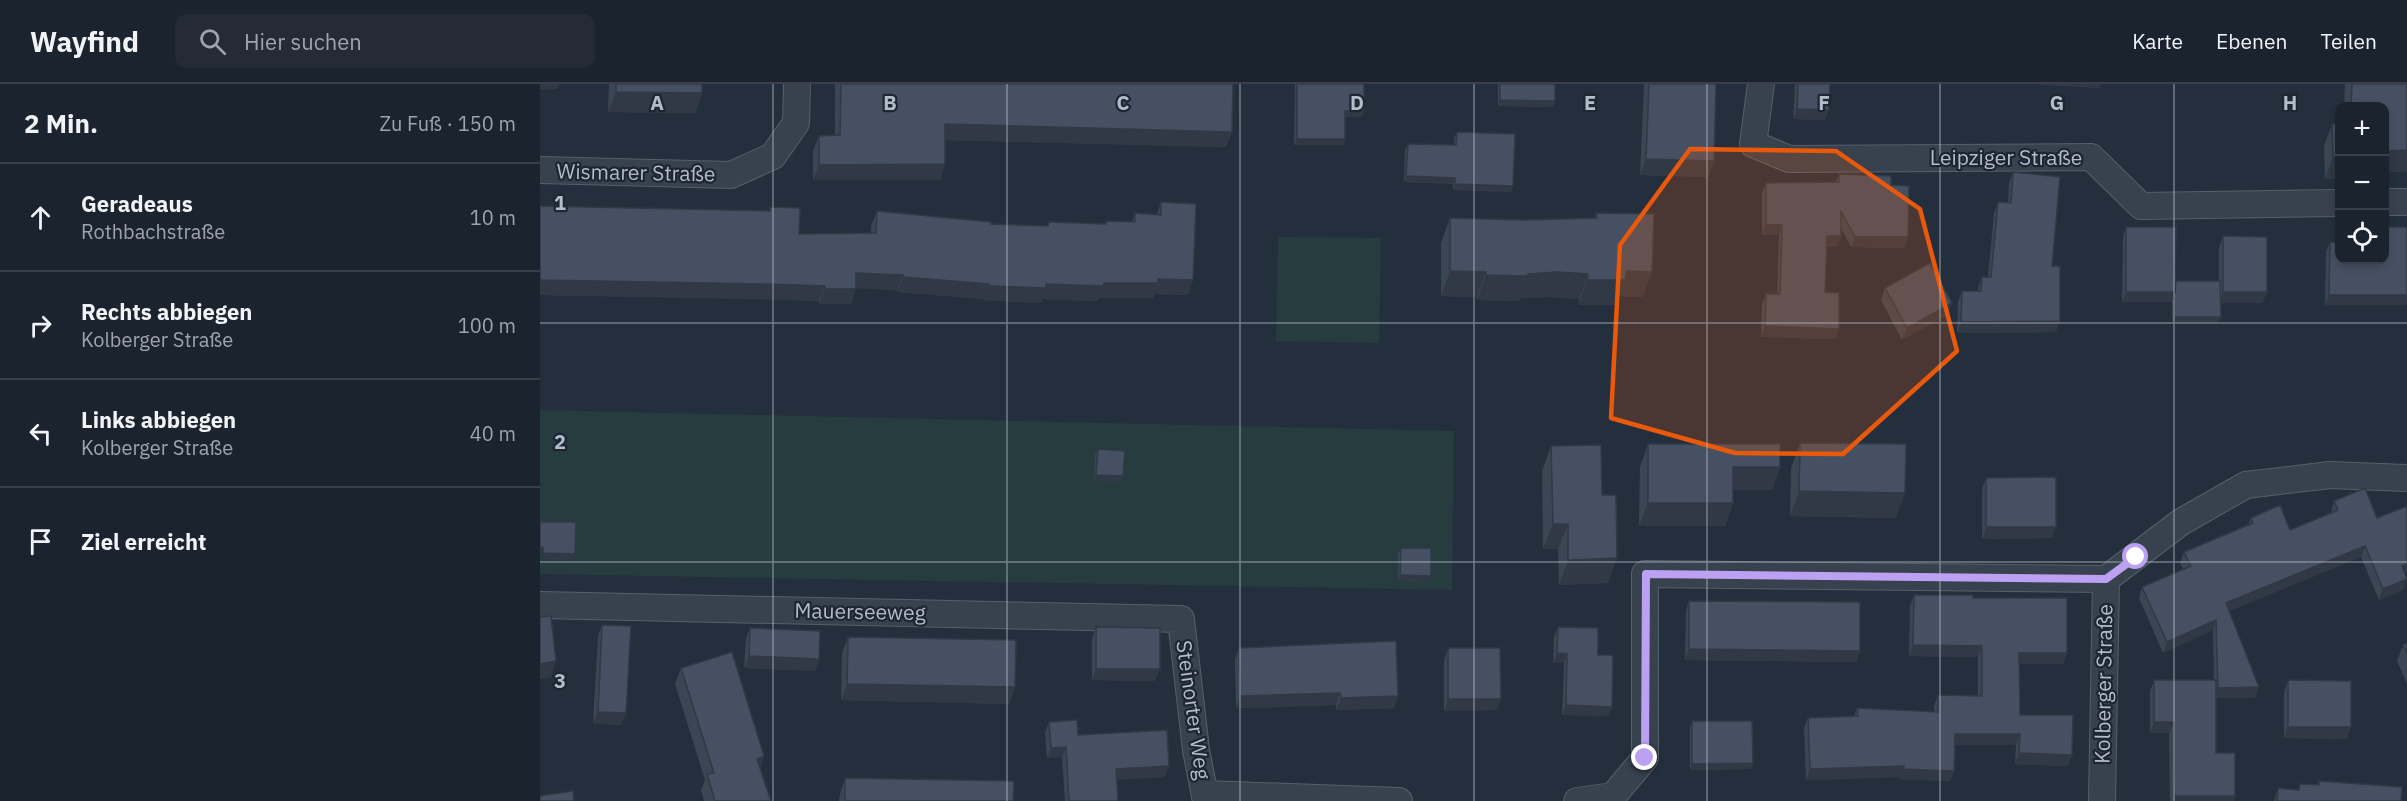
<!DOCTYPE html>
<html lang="de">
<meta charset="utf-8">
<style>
body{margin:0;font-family:"IBM Plex Sans",sans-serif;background:#242b36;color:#f1f3f6}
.controls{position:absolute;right:18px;top:18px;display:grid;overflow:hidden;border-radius:12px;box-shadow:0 3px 9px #0003}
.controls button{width:54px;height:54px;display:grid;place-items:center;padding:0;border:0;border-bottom:2px solid #39404a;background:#1b232e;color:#f1f3f6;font:30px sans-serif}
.stop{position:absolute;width:18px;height:18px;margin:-14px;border:4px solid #bca0f2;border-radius:50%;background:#fff}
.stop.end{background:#bca0f2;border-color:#fff;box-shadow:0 2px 6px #0008}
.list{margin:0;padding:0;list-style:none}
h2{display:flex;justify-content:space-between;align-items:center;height:78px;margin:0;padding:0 24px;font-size:26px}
h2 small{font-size:20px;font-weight:400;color:#a0a4aa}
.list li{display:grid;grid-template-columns:39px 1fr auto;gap:18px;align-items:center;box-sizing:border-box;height:108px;padding:0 24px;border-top:2px solid #39404a}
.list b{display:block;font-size:22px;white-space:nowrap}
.list p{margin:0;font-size:20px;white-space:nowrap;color:#a0a4aa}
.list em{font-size:20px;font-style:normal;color:#a0a4aa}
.icon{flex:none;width:33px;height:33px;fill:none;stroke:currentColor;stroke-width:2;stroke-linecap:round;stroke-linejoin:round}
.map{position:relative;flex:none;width:1867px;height:717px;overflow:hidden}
header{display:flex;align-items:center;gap:36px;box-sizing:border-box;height:84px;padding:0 30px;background:#1b232e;border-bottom:2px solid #39404a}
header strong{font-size:28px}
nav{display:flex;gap:33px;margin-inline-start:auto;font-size:21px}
.search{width:420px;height:54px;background:#242b36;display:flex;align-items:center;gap:15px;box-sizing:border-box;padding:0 21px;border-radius:12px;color:#a0a4aa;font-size:22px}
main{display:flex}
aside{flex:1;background:#1b232e}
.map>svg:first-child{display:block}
.green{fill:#263c3f}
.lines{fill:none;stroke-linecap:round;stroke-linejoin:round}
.street-casing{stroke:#565f6c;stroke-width:28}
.street{stroke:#38414e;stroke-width:26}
.wall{fill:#3b4654}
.shaded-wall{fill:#303945}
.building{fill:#455162;stroke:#303945;stroke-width:1.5}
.route{stroke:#bca0f2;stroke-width:8}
.marked{fill:#e8590c;fill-opacity:0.2;stroke:#e8590c;stroke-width:4.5;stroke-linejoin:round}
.grid{fill:none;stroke:#b4bcc9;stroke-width:1.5;stroke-opacity:0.55}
.labels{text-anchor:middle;stroke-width:4.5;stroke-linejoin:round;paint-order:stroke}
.street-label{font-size:21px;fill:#b4bcc9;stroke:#1d2633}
.grid-label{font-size:20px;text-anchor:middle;font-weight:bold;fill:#b4bcc9;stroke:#1d2633;stroke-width:4.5;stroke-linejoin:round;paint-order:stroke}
</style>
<header>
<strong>Wayfind</strong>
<div class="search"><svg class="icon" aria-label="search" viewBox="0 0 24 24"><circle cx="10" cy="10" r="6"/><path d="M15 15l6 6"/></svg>Hier suchen</div>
<nav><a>Karte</a><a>Ebenen</a><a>Teilen</a></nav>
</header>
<main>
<aside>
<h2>2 Min.<small>Zu Fuß · 150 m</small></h2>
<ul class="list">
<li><svg class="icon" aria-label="ahead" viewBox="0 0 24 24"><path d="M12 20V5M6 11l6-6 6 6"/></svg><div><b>Geradeaus</b><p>Rothbachstraße</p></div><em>10 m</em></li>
<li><svg class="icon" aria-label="right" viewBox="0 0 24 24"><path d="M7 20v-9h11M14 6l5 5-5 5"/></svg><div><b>Rechts abbiegen</b><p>Kolberger Straße</p></div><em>100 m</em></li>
<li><svg class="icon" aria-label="left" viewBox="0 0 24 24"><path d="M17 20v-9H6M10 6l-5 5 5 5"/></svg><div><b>Links abbiegen</b><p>Kolberger Straße</p></div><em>40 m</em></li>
<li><svg class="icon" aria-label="arrive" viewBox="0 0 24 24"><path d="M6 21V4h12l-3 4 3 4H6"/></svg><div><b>Ziel erreicht</b></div></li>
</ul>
</aside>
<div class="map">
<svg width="1867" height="717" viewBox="0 0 1867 717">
<rect width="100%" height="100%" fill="#242f3e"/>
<g class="green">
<polygon points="738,153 841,154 839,259 736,257"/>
<polygon points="0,326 914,347 912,506 0,490"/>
</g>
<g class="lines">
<g class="street-casing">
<g id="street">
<polyline points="1221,0 1213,60 1249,75 1551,73 1601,122 1800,119"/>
<polyline points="0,86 191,91 233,72 256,39 257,0"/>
<polyline points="1844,118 1867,118"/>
<polyline points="1566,495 1641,438 1706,401 1790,391 1867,394"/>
<polyline points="0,521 641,535 656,666 666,717"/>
<polyline points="665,710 859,717"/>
<polyline points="1037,717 1073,712 1105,674 1105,490 1566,495 1562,717"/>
</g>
</g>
<use href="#street" class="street"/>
</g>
<g class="wall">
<polygon points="69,0 162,0 162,9 155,29 68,28"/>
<polygon points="295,0 693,0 692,48 686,63 405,56 405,80 400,96 273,96 273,67 279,52 295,51"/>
<polygon points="755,0 824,0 822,33 805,33 805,55 803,61 754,61"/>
<polygon points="958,0 1015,0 1013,23 958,22"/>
<polygon points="1104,0 1176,0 1174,77 1168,93 1100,91"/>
<polygon points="1255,0 1290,0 1285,36 1253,35"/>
<polygon points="1805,0 1867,0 1867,88 1845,88 1845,22 1804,22"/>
<polygon points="1792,40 1800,95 1785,95 1784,62"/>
<polygon points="917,48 971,108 913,106 913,100 864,98 865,66 868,60 914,61 914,54"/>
<polygon points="1473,88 1512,182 1516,248 1417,249 1418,218 1422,207 1438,207 1438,204 1442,193 1448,193 1454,129 1458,118 1468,119 1469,99"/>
<polygon points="1299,90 1351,101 1368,153 1364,164 1311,163 1301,144 1301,152 1297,163 1286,163 1285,208 1299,245 1295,255 1221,253 1222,220 1226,210 1237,210 1239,151 1222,151 1222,109 1226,99 1296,98"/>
<polygon points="621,118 648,211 614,210 613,214 559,214 558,217 502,215 501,219 443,216 444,215 357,208 357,206 316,204 311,220 279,220 279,217 223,215 0,211 0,122 229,127 230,123 259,150 331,149 331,142 337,127 451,140 507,142 509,138 565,140 566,137 592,138 595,129 617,131"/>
<polygon points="1056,129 1103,213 1079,212 1076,221 1038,221 1039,215 1009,213 980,214 979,217 937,216 937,213 901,212 901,159 910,134 984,136 1055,134"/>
<polygon points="1586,143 1636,197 1679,197 1679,164 1683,152 1727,208 1722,219 1680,219 1678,239 1632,239 1632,217 1632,218 1582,218 1583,153"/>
<polygon points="1845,143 1867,143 1867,221 1785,221 1786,168 1790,158 1800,159 1800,176 1845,176"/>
<polygon points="1345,204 1408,231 1362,256 1341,216"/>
<polygon points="1260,359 1356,434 1250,432 1251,384"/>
<polygon points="1108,360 1240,383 1232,406 1193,406 1193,419 1185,442 1099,442 1100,383"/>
<polygon points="1011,362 1062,411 1068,499 1019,501 1018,465 1003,465 1002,387"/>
<polygon points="558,365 581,398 554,397 555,371"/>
<polygon points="1446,394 1512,454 1442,455 1442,405"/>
<polygon points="1794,417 1837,434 1867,495 1863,506 1839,516 1821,473 1689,527 1715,614 1676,614 1676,669 1695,712 1694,717 1630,717 1629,649 1610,649 1610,608 1614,596 1674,596 1673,546 1623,569 1599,514 1602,503 1643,485 1640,479 1644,468 1708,441 1711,434 1750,446 1791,429"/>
<polygon points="861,464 889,498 858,497 858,470"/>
<polygon points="1374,511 1433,514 1527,569 1523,580 1479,580 1480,631 1532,671 1528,682 1475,680 1476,661 1415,661 1410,697 1359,695 1360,693 1266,696 1264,644 1268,634 1314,632 1317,624 1394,628 1394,622 1398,611 1438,612 1438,573 1369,572 1370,522"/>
<polygon points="1149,517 1317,578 1145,576 1146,527"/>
<polygon points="62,541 81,641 53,639 58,552"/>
<polygon points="556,543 615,597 552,596 552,555"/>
<polygon points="1018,543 1058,571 1072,623 1068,632 1022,631 1024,579 1013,579 1014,553"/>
<polygon points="210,544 279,575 275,587 204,584 206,555"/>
<polygon points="308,553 475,603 469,620 301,616 302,569"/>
<polygon points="1867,559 1867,600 1857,577 1863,561"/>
<polygon points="699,564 854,624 796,626 796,621 696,624 695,575"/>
<polygon points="908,564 956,626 904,627 904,576"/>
<polygon points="141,584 224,672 220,684 231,717 164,717 161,706 165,696 135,600"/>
<polygon points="1748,596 1807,655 1744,654 1744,608"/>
<polygon points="1152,637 1213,679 1210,685 1150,686 1150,643"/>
<polygon points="509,638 538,651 625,693 577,695 578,717 525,717 522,673 507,674 505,649"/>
<polygon points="305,694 473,717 299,717 300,710"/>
<polygon points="1779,697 1861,717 1734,717 1738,704 1758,706 1760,700 1778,701"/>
</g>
<g class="shaded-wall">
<polygon points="0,0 19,0 17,5 0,6"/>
<polygon points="1501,0 1561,0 1559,4 1501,1"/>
<polygon points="76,8 162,9 155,29 68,28"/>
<polygon points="960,16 1015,17 1013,23 958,22"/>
<polygon points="1257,25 1289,26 1285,36 1253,35"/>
<polygon points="805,27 824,27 822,33 803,33"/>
<polygon points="405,40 692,48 686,63 399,56"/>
<polygon points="757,55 805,55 803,61 754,61"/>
<polygon points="1867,66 1867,88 1845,88 1845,67"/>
<polygon points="1793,73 1800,73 1800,95 1785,95"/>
<polygon points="1106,75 1174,77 1168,93 1100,91"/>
<polygon points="405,80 400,96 273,96 279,81"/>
<polygon points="866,92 915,94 913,100 864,98"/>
<polygon points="915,100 973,102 971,108 913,106"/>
<polygon points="1226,141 1242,141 1239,151 1222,151"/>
<polygon points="1287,152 1301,152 1297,163 1283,163"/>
<polygon points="1315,153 1368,153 1364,164 1311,163"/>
<polygon points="910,187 946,188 937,213 901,212"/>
<polygon points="1087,187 1112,188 1103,213 1079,212 1076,221 1038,221 1047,196"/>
<polygon points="1018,188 1048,190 1039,215 1009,213 980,214 979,217 937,216 946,191"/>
<polygon points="316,189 363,191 357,206 311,204"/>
<polygon points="363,193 449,200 444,215 357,208"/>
<polygon points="618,195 653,196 648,211 614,210 613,214 559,214 558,217 502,215 501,219 443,216 449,202 564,199"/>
<polygon points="0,196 229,200 285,202 279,217 223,215 0,211"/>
<polygon points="285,205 316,205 311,220 279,220"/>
<polygon points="1586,208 1635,208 1632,218 1582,218"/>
<polygon points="1683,208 1727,208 1722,219 1679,219"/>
<polygon points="1789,211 1867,211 1867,221 1785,221"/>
<polygon points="1412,219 1408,231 1362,256 1367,244"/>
<polygon points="1634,233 1681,233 1678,239 1632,239"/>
<polygon points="1520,237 1516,248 1417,249 1421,238"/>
<polygon points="1225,242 1299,245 1295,255 1221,253"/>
<polygon points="1193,383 1240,383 1232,406 1185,406"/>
<polygon points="556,391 583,392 581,398 554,397"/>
<polygon points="1259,407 1365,409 1356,434 1250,432"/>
<polygon points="1108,419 1193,419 1185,442 1099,442"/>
<polygon points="1013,440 1028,440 1018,465 1003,465"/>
<polygon points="1446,443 1516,443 1512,454 1442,455"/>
<polygon points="1825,462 1821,473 1682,530 1686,519"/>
<polygon points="0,463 3,463 1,469 0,469"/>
<polygon points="3,469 35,470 33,476 1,475"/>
<polygon points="1077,474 1068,499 1019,501 1028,476"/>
<polygon points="1867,480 1867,489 1858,492 1862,482"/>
<polygon points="860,491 891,492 889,498 858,497"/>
<polygon points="1867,495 1863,506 1839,516 1843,505"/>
<polygon points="1676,536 1673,546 1623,569 1627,558"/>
<polygon points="1373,561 1442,562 1438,573 1369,572"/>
<polygon points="1149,565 1320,567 1317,578 1145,576"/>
<polygon points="1017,569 1027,570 1024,579 1013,579"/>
<polygon points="1479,569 1527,569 1523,580 1475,580"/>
<polygon points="209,572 279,575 275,587 204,584"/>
<polygon points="16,577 11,594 0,595 0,580"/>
<polygon points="556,585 620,585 615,597 552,596"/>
<polygon points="307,600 475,603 469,620 301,616"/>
<polygon points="1719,603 1715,614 1674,614 1678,604"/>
<polygon points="800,609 796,621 696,624 700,612"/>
<polygon points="858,612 854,624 796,626 801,614"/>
<polygon points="908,615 961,615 956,626 904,627"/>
<polygon points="1026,621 1072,623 1068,632 1022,631"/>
<polygon points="58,628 86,629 81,641 53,639"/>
<polygon points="1614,638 1634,638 1629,649 1610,649"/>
<polygon points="1748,643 1811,643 1807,655 1744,654"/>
<polygon points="1415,650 1480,650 1476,661 1412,661"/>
<polygon points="526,663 522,673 507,674 511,664"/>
<polygon points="1479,669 1532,671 1528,682 1475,680"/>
<polygon points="224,672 218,688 217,675"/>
<polygon points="1213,679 1210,685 1150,686 1152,680"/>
<polygon points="629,682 625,693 572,696 576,685"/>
<polygon points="1364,682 1360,693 1266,696 1270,685"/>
<polygon points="1363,685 1414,687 1410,697 1359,695"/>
<polygon points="1634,712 1695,712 1694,717 1633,717"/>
</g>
<g class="building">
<polygon points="76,0 162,0 162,9 76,8"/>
<polygon points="301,0 693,0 692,48 405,40 405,80 279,81 279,52 300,51"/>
<polygon points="757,0 824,0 824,27 805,27 805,55 757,55"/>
<polygon points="960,0 1015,0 1015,17 960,16"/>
<polygon points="1109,0 1176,0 1174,77 1106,75"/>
<polygon points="1258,0 1290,0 1289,26 1257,25"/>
<polygon points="1812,0 1867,0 1867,66 1845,67 1845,22 1811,22"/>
<polygon points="1792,40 1800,40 1800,73 1793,73"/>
<polygon points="917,48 975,50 973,102 915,100 915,94 866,92 868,60 916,61"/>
<polygon points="1473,88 1520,93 1512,182 1520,182 1520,237 1421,238 1422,207 1441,207 1442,193 1451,193 1458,118 1471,119"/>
<polygon points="1299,90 1351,92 1351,101 1369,102 1368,153 1315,153 1301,127 1301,152 1287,152 1285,208 1299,209 1299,245 1225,242 1226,210 1240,210 1242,141 1226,141 1226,99 1299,98"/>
<polygon points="621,118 656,120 653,196 618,195 618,199 564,199 563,202 506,200 506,204 449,202 449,200 363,193 363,191 316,189 316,205 285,205 285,202 229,200 0,196 0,122 230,127 230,123 260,124 259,150 336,149 337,127 451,138 451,140 508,142 509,138 566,140 566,137 595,138 595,129 621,131"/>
<polygon points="1056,129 1114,130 1112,188 1087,187 1085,196 1047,196 1048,190 1018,188 988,190 988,192 946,191 946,188 910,187 910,134 984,136 1057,134"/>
<polygon points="1586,143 1636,143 1635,208 1586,208"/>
<polygon points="1845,143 1867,143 1867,211 1789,211 1790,158 1800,159 1800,176 1845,176"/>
<polygon points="1683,152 1727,153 1727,208 1683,208"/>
<polygon points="1390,179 1412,219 1367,244 1345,204"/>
<polygon points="1636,197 1680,197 1681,233 1634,233 1634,211 1635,208"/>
<polygon points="1260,359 1366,360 1365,409 1259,407"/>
<polygon points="1108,360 1240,360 1240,383 1193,383 1193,419 1108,419"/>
<polygon points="1061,361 1062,411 1076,411 1077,474 1028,476 1028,440 1013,440 1011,362"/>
<polygon points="558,365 585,367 583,392 556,391"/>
<polygon points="1516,393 1516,443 1446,443 1446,394"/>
<polygon points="1825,404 1837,434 1867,422 1867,480 1862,482 1867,495 1843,505 1825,462 1686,519 1719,603 1678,604 1676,536 1627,558 1602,503 1651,482 1644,468 1713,439 1711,434 1740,421 1750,446 1798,426 1794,417"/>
<polygon points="0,438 36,438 35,470 3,469 3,463 0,463"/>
<polygon points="861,464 891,464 891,492 860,491"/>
<polygon points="1374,511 1433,511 1433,514 1527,514 1527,569 1479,569 1480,631 1533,631 1532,671 1479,669 1480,650 1415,650 1414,687 1363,685 1364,682 1270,685 1268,634 1318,632 1317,624 1398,628 1398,611 1442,612 1442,562 1373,561"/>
<polygon points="1149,517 1320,518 1320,567 1149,565"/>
<polygon points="11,532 16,577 0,580 0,533"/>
<polygon points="62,541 91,542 86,629 58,628"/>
<polygon points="556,543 620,544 620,585 556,585"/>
<polygon points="1018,543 1058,544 1058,571 1073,571 1072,623 1026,621 1027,570 1017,569"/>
<polygon points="210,544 280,547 279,575 209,572"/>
<polygon points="308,553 476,556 475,603 307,600"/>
<polygon points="856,557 858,612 801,614 800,609 700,612 699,564"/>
<polygon points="1867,559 1867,570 1863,561"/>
<polygon points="908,564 960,564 961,615 908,615"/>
<polygon points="192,568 224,672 217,675 231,717 175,717 167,690 174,689 141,584"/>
<polygon points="1614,596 1676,596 1676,669 1695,669 1695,712 1634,712 1634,638 1614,638"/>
<polygon points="1748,596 1811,597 1811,643 1748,643"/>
<polygon points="537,636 538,651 627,646 629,682 576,685 578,717 529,717 526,663 511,664 509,638"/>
<polygon points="1152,637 1212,637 1213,679 1152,680"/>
<polygon points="305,694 474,697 473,717 305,717"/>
<polygon points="1779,697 1862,703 1861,717 1737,717 1738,704 1759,706 1760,700 1779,701"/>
<polygon points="33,707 34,717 0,717 0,712"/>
</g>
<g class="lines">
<polyline class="route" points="1105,674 1106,490 1566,495 1596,473"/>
</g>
<path class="marked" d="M1150,65L1296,67L1380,125L1417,267L1303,370L1195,369L1071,334L1080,161Z"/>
<path class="grid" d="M233,0V717M467,0V717M700,0V717M934,0V717M1167,0V717M1400,0V717M1634,0V717M0,239H1867M0,478H1867"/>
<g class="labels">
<g class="street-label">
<text x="1466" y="81">Leipziger Straße</text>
<text transform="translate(96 89) rotate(1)" y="7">Wismarer Straße</text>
<text transform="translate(320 528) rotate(1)" y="7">Mauerseeweg</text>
<text transform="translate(1564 600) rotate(-89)" y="7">Kolberger Straße</text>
<text transform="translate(653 626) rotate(82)" y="7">Steinorter Weg</text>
</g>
</g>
<g class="grid-label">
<text x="117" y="26">A</text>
<text x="350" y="26">B</text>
<text x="583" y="26">C</text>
<text x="817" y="26">D</text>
<text x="1050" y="26">E</text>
<text x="1284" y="26">F</text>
<text x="1517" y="26">G</text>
<text x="1750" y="26">H</text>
<text x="20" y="126">1</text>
<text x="20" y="365">2</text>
<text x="20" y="604">3</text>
</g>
</svg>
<div class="controls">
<button>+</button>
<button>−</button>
<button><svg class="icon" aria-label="locate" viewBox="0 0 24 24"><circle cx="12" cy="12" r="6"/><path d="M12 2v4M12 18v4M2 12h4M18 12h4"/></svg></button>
</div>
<div class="stop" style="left:1596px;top:473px"></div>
<div class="stop end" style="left:1105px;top:674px"></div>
</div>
</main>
